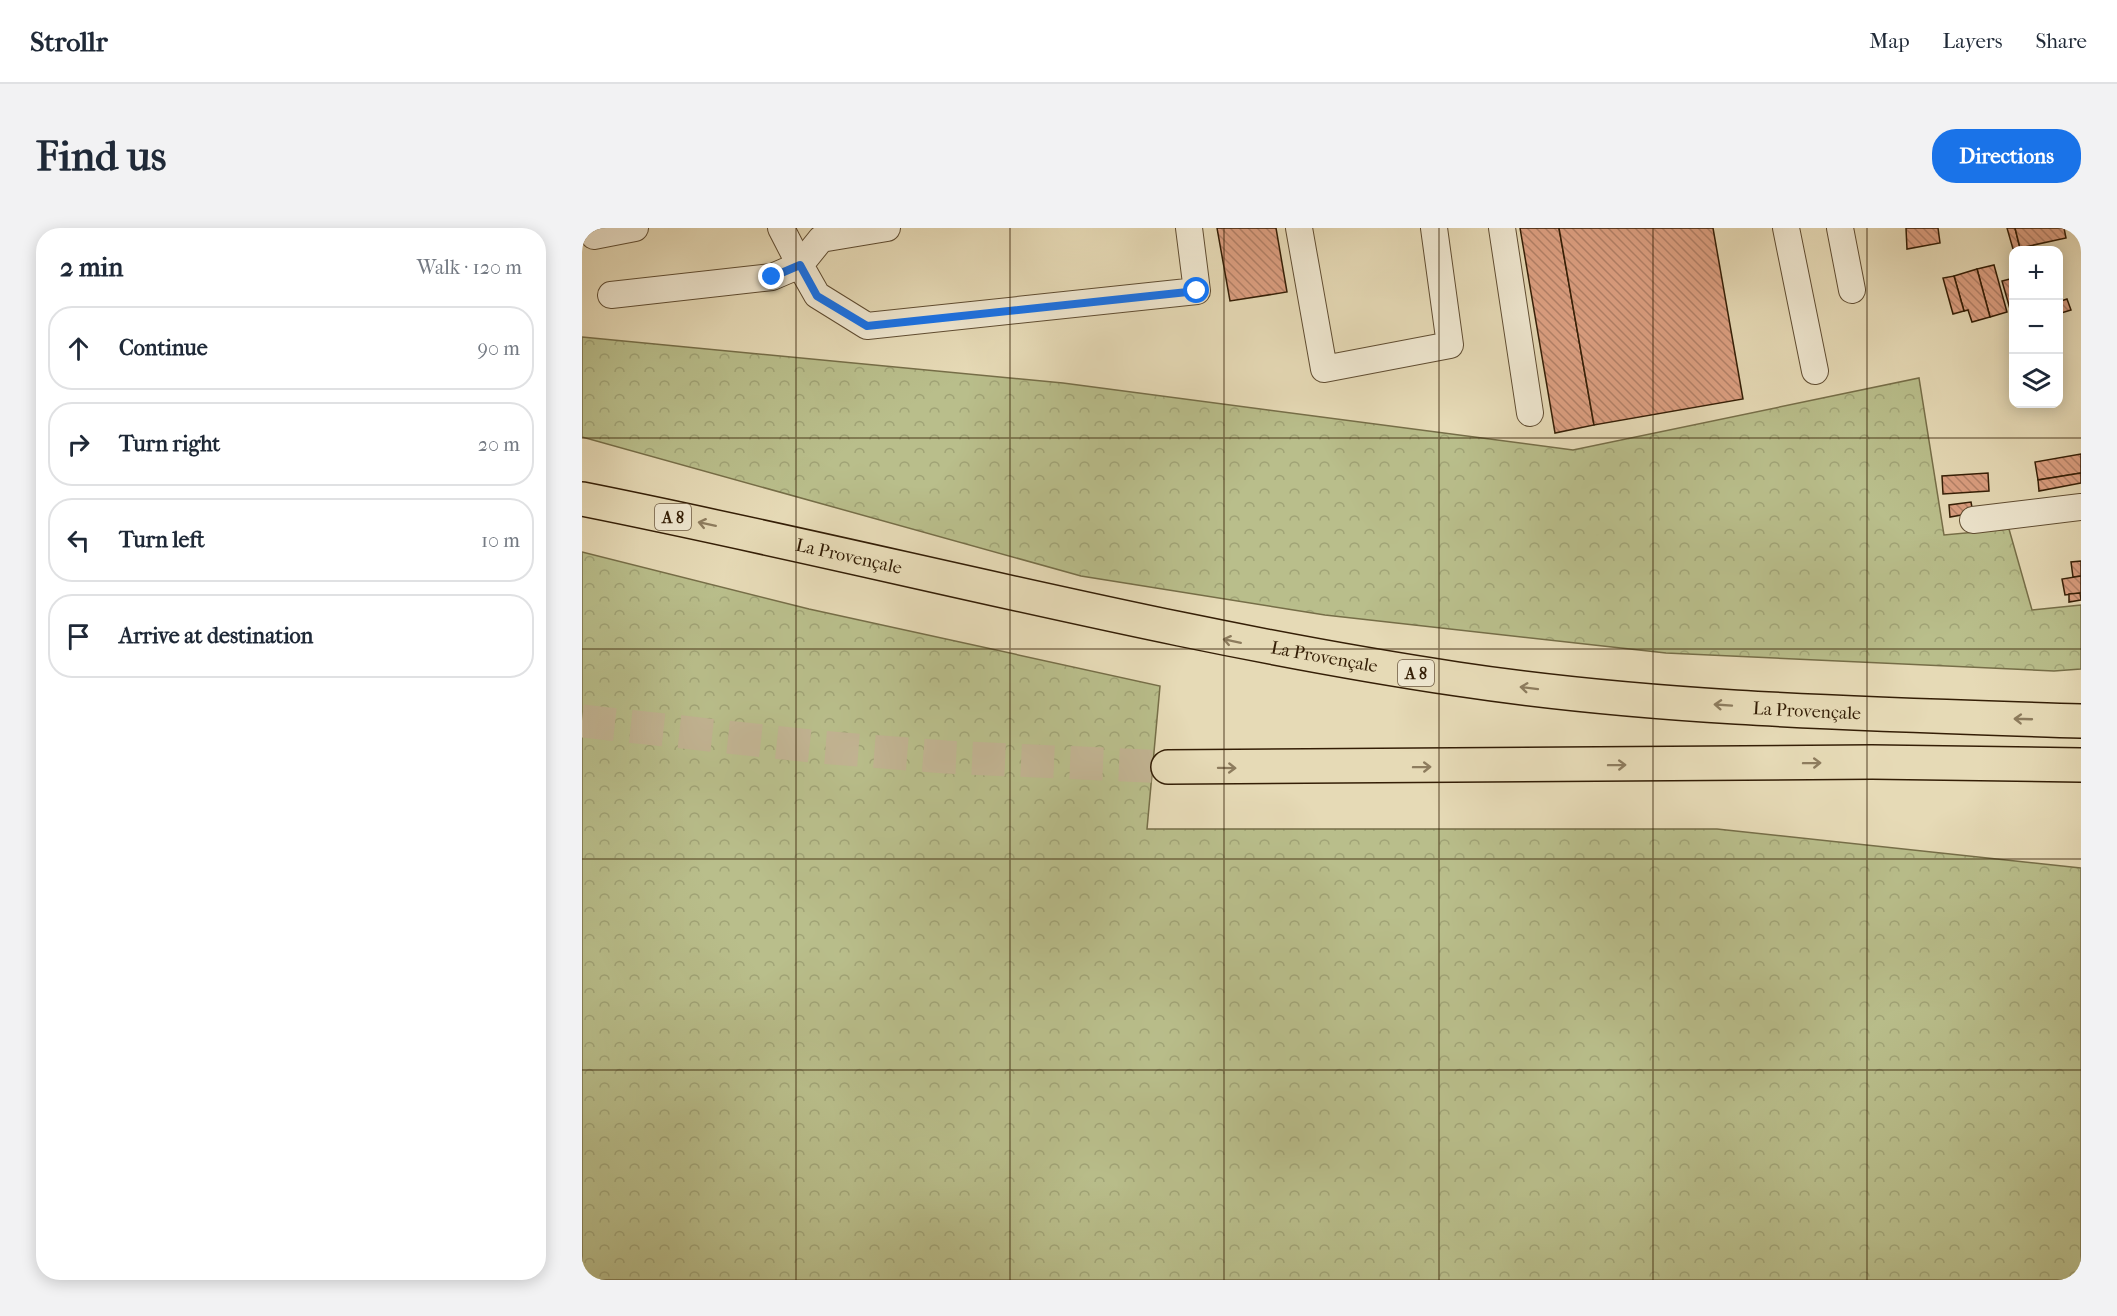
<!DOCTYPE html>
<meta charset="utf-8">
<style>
body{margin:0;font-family:"IM FELL French Canon",serif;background:#f2f2f3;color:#1f2937}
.controls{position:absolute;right:18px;top:18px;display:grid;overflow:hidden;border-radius:12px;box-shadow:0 3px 15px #0003}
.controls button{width:54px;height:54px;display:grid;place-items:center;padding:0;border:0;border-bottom:2px solid #e0e1e3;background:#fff;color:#1f2937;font:30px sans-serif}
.stop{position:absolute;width:18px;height:18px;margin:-14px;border:4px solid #1a73e8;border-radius:50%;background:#fff}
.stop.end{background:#1a73e8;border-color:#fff;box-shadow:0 2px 6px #0008}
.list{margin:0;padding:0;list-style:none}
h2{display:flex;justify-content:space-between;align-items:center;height:78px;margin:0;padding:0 24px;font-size:26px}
h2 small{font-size:20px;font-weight:400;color:#747a83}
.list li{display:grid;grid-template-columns:39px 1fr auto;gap:18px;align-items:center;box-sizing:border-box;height:84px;margin:0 12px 12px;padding:0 12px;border:2px solid #e0e1e3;border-radius:24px}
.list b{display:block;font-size:22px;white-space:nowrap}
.list em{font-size:20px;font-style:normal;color:#747a83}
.icon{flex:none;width:33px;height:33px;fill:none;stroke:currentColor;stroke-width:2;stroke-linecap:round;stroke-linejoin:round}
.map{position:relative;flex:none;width:1499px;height:1052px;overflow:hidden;border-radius:24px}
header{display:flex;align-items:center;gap:36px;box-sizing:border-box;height:84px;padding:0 30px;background:#fff;border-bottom:2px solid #e0e1e3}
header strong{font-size:28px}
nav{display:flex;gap:33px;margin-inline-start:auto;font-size:21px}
.intro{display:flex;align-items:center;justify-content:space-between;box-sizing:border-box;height:144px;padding:0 36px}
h1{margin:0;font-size:42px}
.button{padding:15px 27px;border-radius:24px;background:#1a73e8;color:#fff;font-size:21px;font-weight:700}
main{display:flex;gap:36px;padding:0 36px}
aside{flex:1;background:#fff;border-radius:24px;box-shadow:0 3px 15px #0003}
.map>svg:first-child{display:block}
.forest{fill:url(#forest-crowns);stroke:#766e48;stroke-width:1.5}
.building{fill:url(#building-back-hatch);stroke:#341e06;stroke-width:1.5}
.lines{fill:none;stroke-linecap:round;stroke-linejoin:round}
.highway-tunnel{stroke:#c2b493;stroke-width:33;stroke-dasharray:33 16;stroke-linecap:butt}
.minor-casing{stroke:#604d32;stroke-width:28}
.highway-casing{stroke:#341e06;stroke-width:36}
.minor{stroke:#efe7d0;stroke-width:26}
.highway{stroke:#e6dab6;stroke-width:33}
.oneway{stroke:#8d7c5e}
.route{stroke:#1a73e8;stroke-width:8}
.grid{fill:none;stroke:#341e06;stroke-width:1.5;stroke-opacity:0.55}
.labels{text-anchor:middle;stroke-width:5;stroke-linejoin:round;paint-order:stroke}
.shield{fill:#efe7d0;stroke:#6c5a43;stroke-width:1.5}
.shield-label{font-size:16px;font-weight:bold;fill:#341e06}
.street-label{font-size:18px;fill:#341e06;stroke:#efe7d0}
</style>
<header>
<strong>Strollr</strong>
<nav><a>Map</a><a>Layers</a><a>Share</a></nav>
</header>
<div class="intro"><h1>Find us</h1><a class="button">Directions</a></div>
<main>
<aside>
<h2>2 min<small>Walk · 120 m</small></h2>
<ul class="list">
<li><svg class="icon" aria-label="ahead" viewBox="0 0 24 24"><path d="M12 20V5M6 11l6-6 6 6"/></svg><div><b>Continue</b></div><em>90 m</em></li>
<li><svg class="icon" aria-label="right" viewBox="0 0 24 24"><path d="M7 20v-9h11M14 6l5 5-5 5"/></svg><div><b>Turn right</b></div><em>20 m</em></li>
<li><svg class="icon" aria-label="left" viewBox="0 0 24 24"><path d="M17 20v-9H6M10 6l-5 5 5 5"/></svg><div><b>Turn left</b></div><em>10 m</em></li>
<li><svg class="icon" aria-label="arrive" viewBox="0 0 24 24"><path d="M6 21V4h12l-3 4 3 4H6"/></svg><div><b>Arrive at destination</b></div></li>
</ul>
</aside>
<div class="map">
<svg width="1499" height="1052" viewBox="0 0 1499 1052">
<defs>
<pattern id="forest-crowns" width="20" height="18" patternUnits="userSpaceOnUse" patternTransform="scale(1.5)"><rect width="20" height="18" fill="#b9be8b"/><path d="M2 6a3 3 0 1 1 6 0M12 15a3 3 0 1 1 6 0" fill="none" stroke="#a0a376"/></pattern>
<pattern id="building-back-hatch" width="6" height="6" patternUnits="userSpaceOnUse" patternTransform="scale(1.5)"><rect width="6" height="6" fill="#dc9f81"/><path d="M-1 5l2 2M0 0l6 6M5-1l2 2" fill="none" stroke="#b38168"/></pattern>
</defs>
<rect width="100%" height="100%" fill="#e6dab6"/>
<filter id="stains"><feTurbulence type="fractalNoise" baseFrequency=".00333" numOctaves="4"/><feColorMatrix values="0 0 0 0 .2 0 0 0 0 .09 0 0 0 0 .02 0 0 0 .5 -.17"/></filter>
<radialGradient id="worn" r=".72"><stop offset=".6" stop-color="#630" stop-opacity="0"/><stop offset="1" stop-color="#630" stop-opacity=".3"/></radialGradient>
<g class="forest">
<polygon points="0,109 481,155 991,222 1337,150 1362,307 1427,301 1450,382 1499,377 1499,441 1472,443 1084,425 743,387 499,348 0,209"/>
<polygon points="0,324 227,381 578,458 565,601 1135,601 1499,640 1499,1052 0,1052"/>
</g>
<g class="building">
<polygon points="635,0 694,0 705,64 648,73"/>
<polygon points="938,0 977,0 1012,197 973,205"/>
<polygon points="977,0 1131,0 1161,171 1012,197"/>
<polygon points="1324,0 1356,0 1358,15 1325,21"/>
<polygon points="1425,0 1433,0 1438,20 1431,21"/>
<polygon points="1433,0 1482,0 1484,10 1438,20"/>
<polygon points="1412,37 1425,84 1408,89 1395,41"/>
<polygon points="1395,41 1408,89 1390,94 1386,82 1382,83 1372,48"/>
<polygon points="1372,48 1382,83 1371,86 1361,50"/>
<polygon points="1432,50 1432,95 1420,53"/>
<polygon points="1485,71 1489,82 1476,86 1476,74"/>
<polygon points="1499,226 1499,245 1456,252 1453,234"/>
<polygon points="1406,245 1407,263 1361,266 1360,248"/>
<polygon points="1499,245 1499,255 1457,263 1456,252"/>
<polygon points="1389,274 1391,285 1368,289 1367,277"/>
<polygon points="1499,333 1499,348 1491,349 1489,334"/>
<polygon points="1499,348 1499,365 1483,367 1480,351"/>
<polygon points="1498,365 1499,372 1487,374 1487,366"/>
</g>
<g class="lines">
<polyline class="highway-tunnel" points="0,493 237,519 364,529 586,539"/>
<g class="minor-casing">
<g id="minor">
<polyline points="305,0 239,11 218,37 235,67 285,98 615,63 607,0"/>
<polyline points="717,0 742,141 868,117 852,0"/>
<polyline points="920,0 948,185"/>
<polyline points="1204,0 1233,143"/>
<polyline points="1258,0 1270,62"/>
<polyline points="12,8 53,0"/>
<polyline points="29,67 190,49 218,37 199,0"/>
<polyline points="1391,292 1499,279"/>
</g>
</g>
<g class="highway-casing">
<g id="highway">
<path id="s1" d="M0,271C292,329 580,407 875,451C1081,482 1291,486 1499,493"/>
<polyline points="586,539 1290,534 1499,537"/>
</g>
</g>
<use href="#minor" class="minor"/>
<use href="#highway" class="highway"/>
</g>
<defs><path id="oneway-shaft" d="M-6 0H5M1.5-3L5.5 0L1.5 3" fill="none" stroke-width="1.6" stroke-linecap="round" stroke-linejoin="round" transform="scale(1.5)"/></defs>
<g class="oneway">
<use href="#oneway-shaft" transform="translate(125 296) rotate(-168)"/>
<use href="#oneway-shaft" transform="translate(650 413) rotate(-168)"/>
<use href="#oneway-shaft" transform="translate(947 460) rotate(-173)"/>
<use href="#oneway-shaft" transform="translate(1141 477) rotate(-176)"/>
<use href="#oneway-shaft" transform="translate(1441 491) rotate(-178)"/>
<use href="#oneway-shaft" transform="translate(1230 535) rotate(-1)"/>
<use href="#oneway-shaft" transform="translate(1035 537) rotate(-1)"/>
<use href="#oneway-shaft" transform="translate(840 539) rotate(-1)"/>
<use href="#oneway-shaft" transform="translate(645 540) rotate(1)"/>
</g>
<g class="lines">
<polyline class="route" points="190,49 218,37 235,68 285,98 615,63"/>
</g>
<path class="grid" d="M214,0V1052M428,0V1052M642,0V1052M857,0V1052M1071,0V1052M1285,0V1052M0,210H1499M0,421H1499M0,631H1499M0,842H1499"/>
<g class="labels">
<g class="shield">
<rect x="73" y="276" width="36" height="26" rx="4.5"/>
<rect x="816" y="432" width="36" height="26" rx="4.5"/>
</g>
<g class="shield-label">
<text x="91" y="295">A 8</text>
<text x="834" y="451">A 8</text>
</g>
<g class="street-label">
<text dy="6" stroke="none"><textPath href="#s1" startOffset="273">La Provençale</textPath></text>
<text dy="6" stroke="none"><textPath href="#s1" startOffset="759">La Provençale</textPath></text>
<text dy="6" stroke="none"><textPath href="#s1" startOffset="1245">La Provençale</textPath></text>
</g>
</g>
<rect width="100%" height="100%" filter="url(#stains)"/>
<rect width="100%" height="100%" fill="url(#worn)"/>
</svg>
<div class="controls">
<button>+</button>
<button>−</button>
<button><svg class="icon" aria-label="layers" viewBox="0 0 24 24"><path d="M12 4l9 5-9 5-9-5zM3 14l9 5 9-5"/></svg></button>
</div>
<div class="stop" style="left:615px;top:63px"></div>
<div class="stop end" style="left:190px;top:49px"></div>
</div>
</main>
